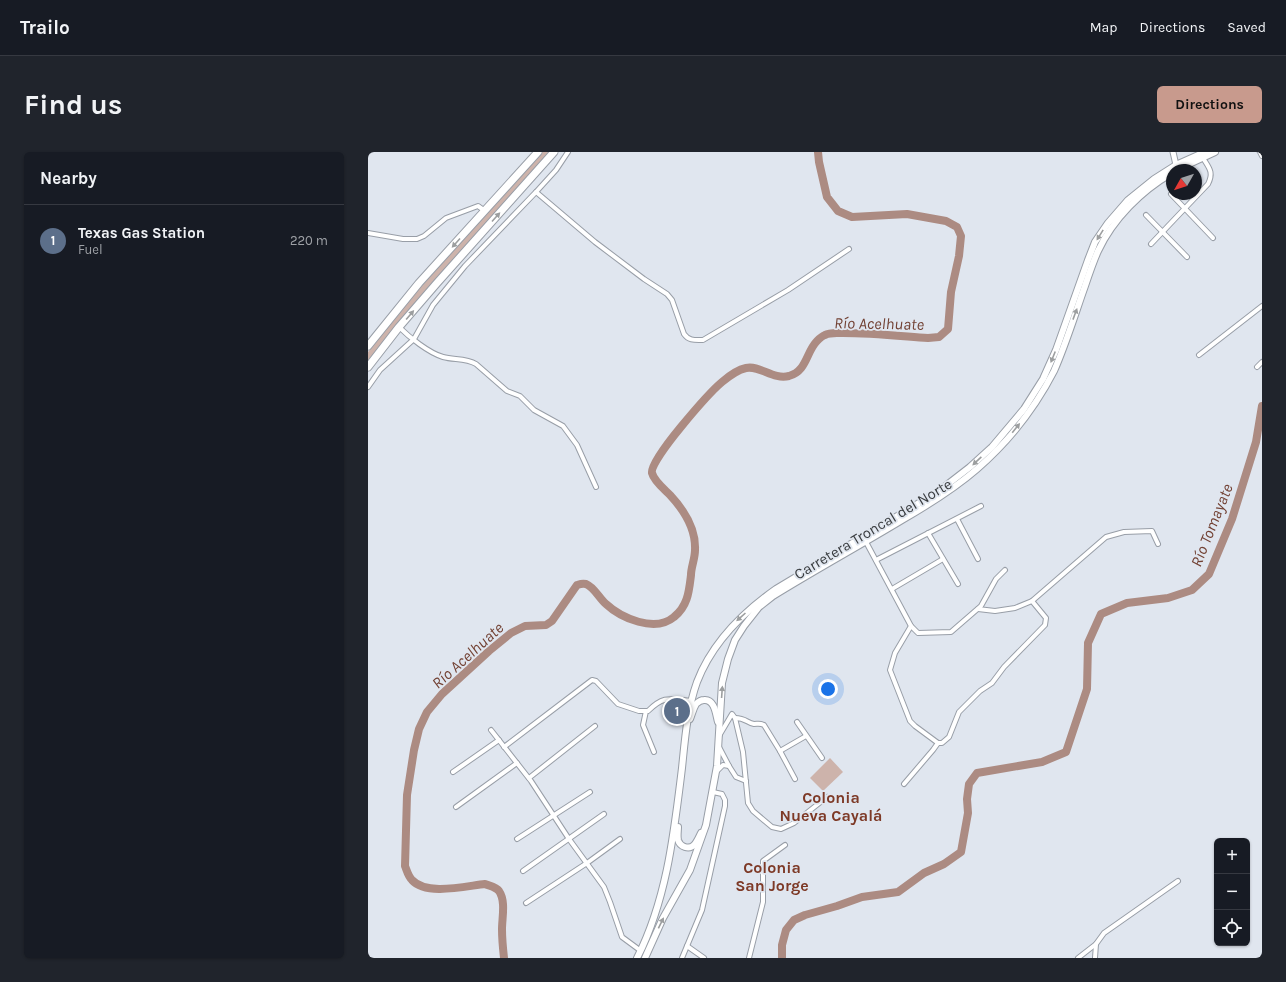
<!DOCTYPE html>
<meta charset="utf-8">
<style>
body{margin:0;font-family:Karla,sans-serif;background:#20242c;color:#f1f3f6}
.controls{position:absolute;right:12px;bottom:12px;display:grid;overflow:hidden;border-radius:6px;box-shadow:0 1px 3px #0004}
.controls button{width:36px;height:36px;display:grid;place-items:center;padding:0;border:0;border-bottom:1px solid #363941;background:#171b24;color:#f1f3f6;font:20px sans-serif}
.compass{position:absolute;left:798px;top:12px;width:36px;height:36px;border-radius:50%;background:#171b24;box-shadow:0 1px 3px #0004;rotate:231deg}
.you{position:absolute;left:460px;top:537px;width:14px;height:14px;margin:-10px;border:3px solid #fff;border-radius:50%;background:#1a73e8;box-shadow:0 0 0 6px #1a73e833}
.badge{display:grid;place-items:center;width:26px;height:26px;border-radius:50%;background:#c89a8d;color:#fff;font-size:13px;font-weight:700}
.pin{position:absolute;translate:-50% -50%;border:2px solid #fff;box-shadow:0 1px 4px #0006}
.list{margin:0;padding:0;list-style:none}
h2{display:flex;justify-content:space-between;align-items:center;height:52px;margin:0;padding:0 16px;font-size:17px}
h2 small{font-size:13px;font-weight:400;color:#9ea1a6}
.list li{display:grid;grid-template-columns:26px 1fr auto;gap:12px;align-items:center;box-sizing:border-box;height:72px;padding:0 16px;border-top:1px solid #363941}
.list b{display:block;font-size:15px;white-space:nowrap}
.list p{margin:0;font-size:13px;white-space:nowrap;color:#9ea1a6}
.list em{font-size:13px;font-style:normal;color:#9ea1a6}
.icon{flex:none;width:22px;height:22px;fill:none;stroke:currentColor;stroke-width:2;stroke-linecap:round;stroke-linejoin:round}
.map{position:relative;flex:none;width:894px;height:806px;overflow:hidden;border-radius:6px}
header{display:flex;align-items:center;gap:24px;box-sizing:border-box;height:56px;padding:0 20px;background:#171b24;border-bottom:1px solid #363941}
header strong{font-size:19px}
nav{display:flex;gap:22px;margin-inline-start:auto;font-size:14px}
.intro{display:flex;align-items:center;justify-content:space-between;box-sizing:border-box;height:96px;padding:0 24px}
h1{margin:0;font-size:28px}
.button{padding:10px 18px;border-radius:6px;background:#c89a8d;color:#111;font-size:14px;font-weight:700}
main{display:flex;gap:24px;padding:0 24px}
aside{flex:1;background:#171b24;border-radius:6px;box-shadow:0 1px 3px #0004}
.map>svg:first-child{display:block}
.green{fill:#cdb3ab}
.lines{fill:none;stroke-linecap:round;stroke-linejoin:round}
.river{stroke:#ac8b82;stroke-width:8}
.minor-casing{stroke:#989ea7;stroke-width:6}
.tertiary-casing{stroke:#989ea7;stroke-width:7}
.primary-casing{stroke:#989ea7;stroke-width:8}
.trunk-casing{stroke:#989ea7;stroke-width:9}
.minor{stroke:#fff;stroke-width:4}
.tertiary{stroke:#fff;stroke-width:5}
.primary{stroke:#fff;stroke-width:6}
.trunk{stroke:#fff;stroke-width:7}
.oneway{fill:#9c9e9f}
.labels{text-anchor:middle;stroke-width:3.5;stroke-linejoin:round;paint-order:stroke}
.street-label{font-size:15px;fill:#393c3f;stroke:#e0e6ef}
.water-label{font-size:16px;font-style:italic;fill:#724133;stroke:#e0e6ef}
.neighbourhood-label{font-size:16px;font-weight:bold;fill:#7d3926;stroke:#e0e6ef}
</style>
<header>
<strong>Trailo</strong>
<nav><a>Map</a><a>Directions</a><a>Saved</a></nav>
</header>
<div class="intro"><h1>Find us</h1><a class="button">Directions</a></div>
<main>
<aside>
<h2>Nearby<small></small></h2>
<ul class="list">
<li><span class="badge" style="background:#5c6f8a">1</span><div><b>Texas Gas Station</b><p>Fuel</p></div><em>220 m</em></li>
</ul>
</aside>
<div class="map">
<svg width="894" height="806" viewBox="0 0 894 806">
<rect width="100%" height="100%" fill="#e0e6ef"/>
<g class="green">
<polygon points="174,0 183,0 0,211 0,200 42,147"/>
<polygon points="462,606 475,620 455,639 442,626"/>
</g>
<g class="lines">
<g class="river">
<path d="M136,806C135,797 134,787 134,777C134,766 138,749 131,739C128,735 122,734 117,732C98,734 58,744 44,728C40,724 39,719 37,714L39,643L46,598L51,577L59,560L74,542L121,499L143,481L157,474L178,473L184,469L209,433C212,432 214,431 218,432C226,435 231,446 238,452C253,466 287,481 306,465C320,454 321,439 323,423C323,415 327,407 327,398C328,377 316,358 302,343C296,337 286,329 284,321C281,308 342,240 354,230C361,224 369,218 378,216C392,213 405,228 421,224C439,219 438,200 449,189C451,187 454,184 457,183C462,180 469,181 475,181C503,181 532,184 560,186L571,185L580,177L583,140L591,104L593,84L589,75L578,69L539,62L484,65L470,59L459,45L451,10L450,0"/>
<polyline points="414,806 414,793 418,778 426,768 437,763 469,754 494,745 530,740 556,721 576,712 593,700 600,661 599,647 601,632 609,621 674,610 698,600 719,537 720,491 733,462 759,451 800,446 824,438 841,422 864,367 888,290 894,254"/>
</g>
<g class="minor-casing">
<g id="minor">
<polyline points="892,0 894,4"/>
<path d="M168,40L227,90L276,127L299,142L304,148L316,182C321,189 327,188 335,188L420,138L481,97"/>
<polyline points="803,42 845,86"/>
<polyline points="778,63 819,105"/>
<polyline points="0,81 35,87 49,87 56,84 78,66 110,54 117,59"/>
<path d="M783,92L840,32C846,20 841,16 835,6"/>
<path d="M31,175C41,185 61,201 75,205C86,208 98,206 108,212L139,239L152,244L166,258L195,274L209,293L228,335"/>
<polyline points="831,203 894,154"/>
<polyline points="889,215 894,210"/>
<polyline points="0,235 12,218 46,187 65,153 97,114 168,40 188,18 200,0"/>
<polyline points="589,367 610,407"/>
<polyline points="560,381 590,432"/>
<polyline points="498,390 543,474 550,481 583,480 613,454 628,427 637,418"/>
<polyline points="508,408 613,354"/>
<polyline points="524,437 575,407"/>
<polyline points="610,457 627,459 647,456 664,449 738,385 756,380 784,379 790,392"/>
<polyline points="543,474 527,501 522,518 542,569 547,574 570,591 574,591 581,585 591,560 612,539 624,531 636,515 677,473 678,466 664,449"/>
<polyline points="278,559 275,573 286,600"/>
<path d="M367,566C378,566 379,571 386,572C390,572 392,571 396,573L412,599L427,627"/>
<polyline points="429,570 454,606"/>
<polyline points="123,578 163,629 201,687 236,735 242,750 254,785 273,799"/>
<polyline points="351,584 364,562 367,566 375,600 380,651 385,659 404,675 413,677 426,671 459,645"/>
<path d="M136,595L224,528L228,529L250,552L271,559H280C296,543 302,547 323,549"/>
<polyline points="351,595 361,614 368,625 378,629"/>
<polyline points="412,599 438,584"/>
<polyline points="349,619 355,613 361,614"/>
<polyline points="85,620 131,588"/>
<polyline points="161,626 227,574"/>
<polyline points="536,632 565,598 570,591"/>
<polyline points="88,655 149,611"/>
<polyline points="149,687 222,640"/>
<polyline points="155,719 236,662"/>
<polyline points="158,751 219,711 252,687"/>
<polyline points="319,794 336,806"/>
<polyline points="314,806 334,758 357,654 357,648 354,642 345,640"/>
<polyline points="381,806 395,750 395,709 417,693"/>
<polyline points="710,806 728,792"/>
<polyline points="727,806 728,792 736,781 810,729"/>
</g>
</g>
<g class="tertiary-casing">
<polyline id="tertiary" points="805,0 808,13"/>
</g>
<g class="primary-casing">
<g id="primary">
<polyline points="808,18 847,0"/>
<path d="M322,567C324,562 325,557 328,552C330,550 333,548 336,548C347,547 348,563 350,570"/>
<path d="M310,675C310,679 309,684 310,688C312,695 321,698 326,693C329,690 331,685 333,681"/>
<path d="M269,806C299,747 306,681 314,616C317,587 319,558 329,530C344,491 374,461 408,437L571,339L602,315L624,295L656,257L675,227L688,198L720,108L727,90L740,71L760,48L786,27L808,13L837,0"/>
<path d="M277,806L295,766L322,718L338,673L349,614L354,531L360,507L367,488L376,474L391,455L405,444C447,418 491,394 534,368C560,353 586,337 609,317C640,290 667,256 686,219C698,192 707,162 717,134C721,122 725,110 730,99C745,67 773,39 804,21"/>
</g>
</g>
<g class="trunk-casing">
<g id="trunk">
<polyline points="0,194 51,131 170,0"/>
<polyline points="0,215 31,175 69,131 186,0"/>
</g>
</g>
<use href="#minor" class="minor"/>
<use href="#tertiary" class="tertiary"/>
<use href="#primary" class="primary"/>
<use href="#trunk" class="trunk"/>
</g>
<defs><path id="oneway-solid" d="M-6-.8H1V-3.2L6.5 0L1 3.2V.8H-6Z"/></defs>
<g class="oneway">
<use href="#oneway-solid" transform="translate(128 65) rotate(-48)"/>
<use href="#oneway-solid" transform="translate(732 83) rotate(122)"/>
<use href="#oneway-solid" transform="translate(88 91) rotate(132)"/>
<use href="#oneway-solid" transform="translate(707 162) rotate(-70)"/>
<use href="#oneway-solid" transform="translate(42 163) rotate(-50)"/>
<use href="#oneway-solid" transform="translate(685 205) rotate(112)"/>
<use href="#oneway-solid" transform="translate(648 276) rotate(-51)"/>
<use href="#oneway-solid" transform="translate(609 309) rotate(137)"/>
<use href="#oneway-solid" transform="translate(373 465) rotate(138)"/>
<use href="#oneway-solid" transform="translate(354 540) rotate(-86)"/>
<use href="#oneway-solid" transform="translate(293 771) rotate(-64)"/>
</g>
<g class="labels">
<g class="street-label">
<text transform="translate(505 377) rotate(-31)" y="5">Carretera Troncal del Norte</text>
</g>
<g class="water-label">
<text transform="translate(511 171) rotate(1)" y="6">Río Acelhuate</text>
<text transform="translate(843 373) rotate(-68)" y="6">Río Tomayate</text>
<text transform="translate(99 503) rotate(-42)" y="6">Río Acelhuate</text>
</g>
<g class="neighbourhood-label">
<text x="463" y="651">Colonia<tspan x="463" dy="18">Nueva Cayalá</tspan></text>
<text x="404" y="721">Colonia<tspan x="404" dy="18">San Jorge</tspan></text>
</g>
</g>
</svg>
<div class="controls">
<button>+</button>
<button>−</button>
<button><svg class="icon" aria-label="locate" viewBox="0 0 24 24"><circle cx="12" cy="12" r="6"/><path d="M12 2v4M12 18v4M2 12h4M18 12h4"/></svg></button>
</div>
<svg class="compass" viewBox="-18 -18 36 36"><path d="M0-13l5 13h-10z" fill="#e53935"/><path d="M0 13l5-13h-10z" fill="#9ea1a6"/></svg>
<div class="you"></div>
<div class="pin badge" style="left:309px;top:559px;background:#5c6f8a">1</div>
</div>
</main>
